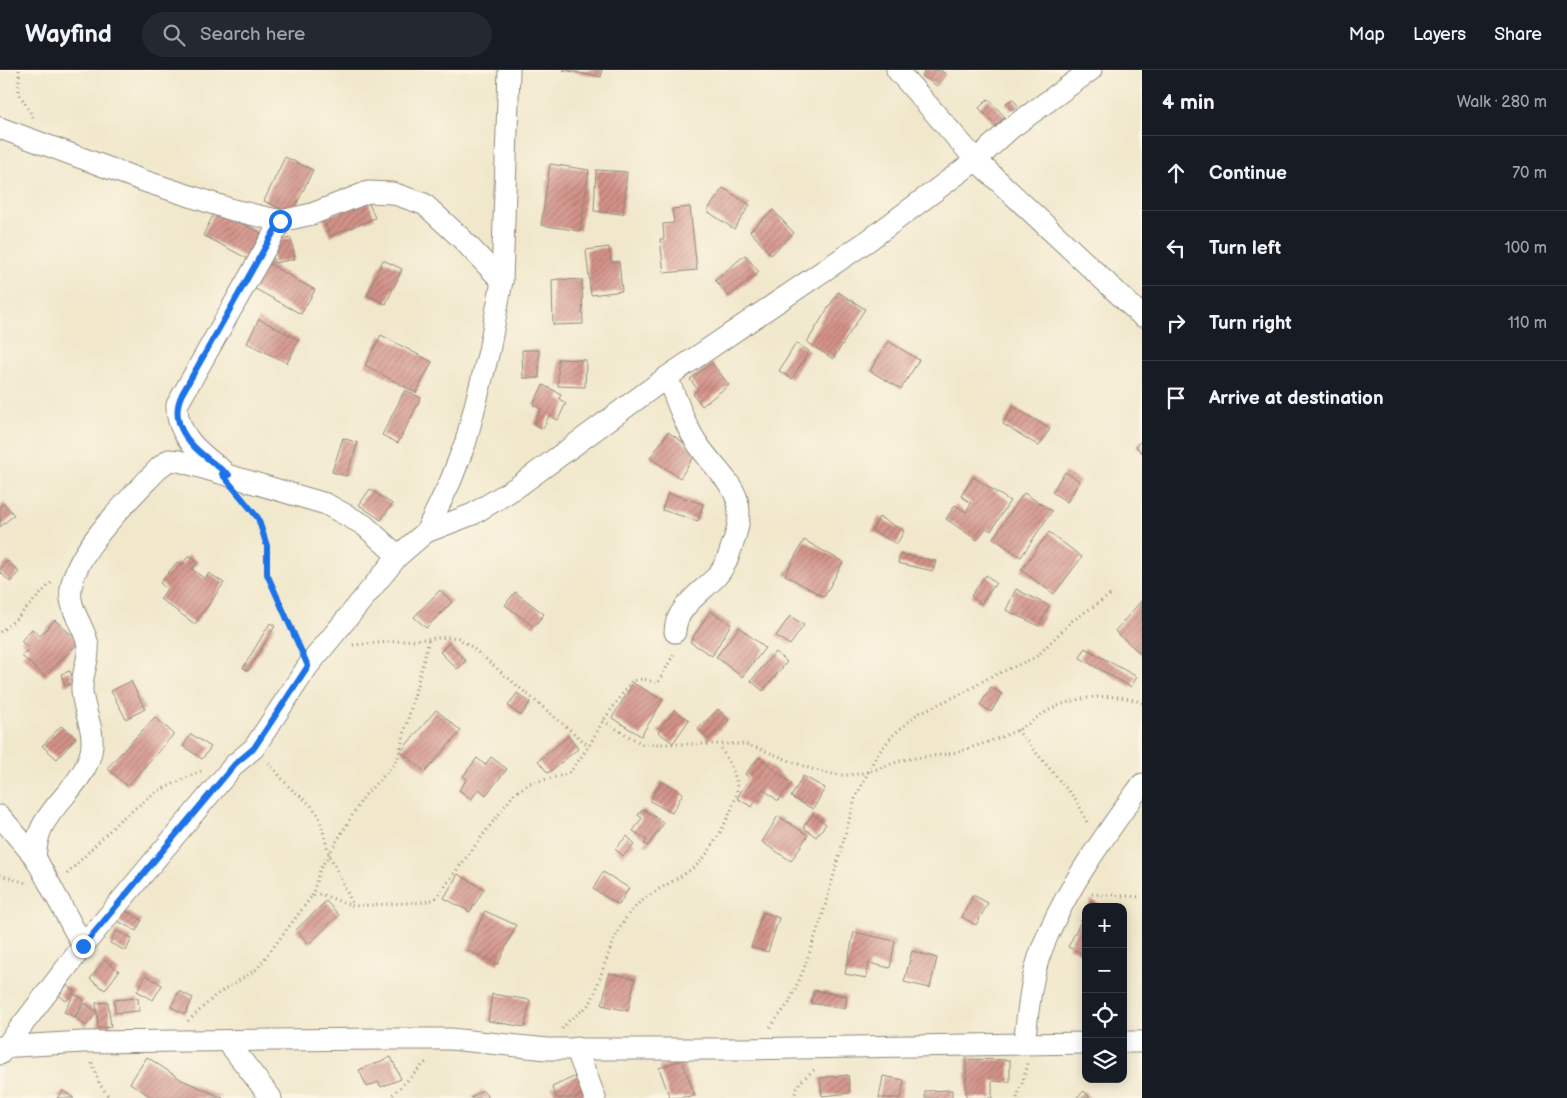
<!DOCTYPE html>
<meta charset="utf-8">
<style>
body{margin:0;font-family:"Balsamiq Sans",sans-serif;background:#242831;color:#f1f3f6}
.controls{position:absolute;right:15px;bottom:15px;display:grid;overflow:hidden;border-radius:10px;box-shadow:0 2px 12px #0003}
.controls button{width:45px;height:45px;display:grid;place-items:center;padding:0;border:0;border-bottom:1px solid #363941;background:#171b24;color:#f1f3f6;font:25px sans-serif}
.stop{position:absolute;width:15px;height:15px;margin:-11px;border:4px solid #1a73e8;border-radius:50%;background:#fff}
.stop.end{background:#1a73e8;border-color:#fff;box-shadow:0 1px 5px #0008}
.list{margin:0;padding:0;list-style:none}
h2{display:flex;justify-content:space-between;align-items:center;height:65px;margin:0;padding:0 20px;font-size:21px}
h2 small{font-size:16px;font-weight:400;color:#9ea1a6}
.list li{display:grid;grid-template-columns:32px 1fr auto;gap:15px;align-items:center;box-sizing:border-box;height:75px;padding:0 20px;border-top:1px solid #363941}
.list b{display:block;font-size:19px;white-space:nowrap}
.list em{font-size:16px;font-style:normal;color:#9ea1a6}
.icon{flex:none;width:28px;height:28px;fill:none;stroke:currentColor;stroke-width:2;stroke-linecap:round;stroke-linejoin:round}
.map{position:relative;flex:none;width:1142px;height:1028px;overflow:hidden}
header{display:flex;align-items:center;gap:30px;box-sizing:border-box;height:70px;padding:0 25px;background:#171b24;border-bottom:1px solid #363941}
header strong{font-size:24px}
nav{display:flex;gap:28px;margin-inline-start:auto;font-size:18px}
.search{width:350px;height:45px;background:#242831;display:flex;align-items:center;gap:12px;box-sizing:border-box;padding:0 18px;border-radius:28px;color:#9ea1a6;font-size:19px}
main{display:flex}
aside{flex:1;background:#171b24}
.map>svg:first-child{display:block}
.building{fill:url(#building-hatch)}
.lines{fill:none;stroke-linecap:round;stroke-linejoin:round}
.street-casing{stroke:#8e8a7c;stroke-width:23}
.path{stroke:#8e8a7c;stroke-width:3;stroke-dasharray:1 4;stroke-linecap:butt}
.street{stroke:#fff;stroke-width:21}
.route{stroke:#1a73e8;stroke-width:6}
</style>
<header>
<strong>Wayfind</strong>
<div class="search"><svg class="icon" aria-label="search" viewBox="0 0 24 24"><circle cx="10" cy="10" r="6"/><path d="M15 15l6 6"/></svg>Search here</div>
<nav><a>Map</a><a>Layers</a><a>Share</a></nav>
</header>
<main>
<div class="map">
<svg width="1142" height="1028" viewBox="0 0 1142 1028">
<defs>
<pattern id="building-hatch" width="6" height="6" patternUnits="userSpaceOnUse" patternTransform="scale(1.25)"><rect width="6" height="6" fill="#d39289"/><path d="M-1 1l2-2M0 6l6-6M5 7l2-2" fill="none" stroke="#ab7770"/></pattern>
</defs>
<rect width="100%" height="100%" fill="#fcf5e5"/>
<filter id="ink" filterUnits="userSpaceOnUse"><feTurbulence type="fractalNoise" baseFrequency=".02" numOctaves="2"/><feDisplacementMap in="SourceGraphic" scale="10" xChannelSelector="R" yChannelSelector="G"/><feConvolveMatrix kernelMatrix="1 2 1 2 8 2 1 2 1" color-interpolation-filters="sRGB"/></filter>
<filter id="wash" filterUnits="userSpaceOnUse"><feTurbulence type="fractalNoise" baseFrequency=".0096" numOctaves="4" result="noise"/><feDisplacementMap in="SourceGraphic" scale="20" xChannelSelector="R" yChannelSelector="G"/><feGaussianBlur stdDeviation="1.12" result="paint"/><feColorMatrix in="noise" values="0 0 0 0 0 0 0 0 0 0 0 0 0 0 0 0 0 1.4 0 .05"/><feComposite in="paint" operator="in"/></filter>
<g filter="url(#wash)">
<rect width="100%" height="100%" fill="#f1e8cc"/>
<g id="blocks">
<g class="building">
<polygon points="563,0 602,0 601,7"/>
<polygon points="925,0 940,0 946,4 937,16 922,6"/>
<polygon points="988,29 1005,47 996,56 979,38"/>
<polygon points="1013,29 1018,36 1011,40 1006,33"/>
<polygon points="285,87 313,100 292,144 264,131"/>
<polygon points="550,94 589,100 580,161 541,155"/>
<polygon points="596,100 627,102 623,144 594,141"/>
<polygon points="723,118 750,135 734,159 707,141"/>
<polygon points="368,131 375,148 330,166 323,148"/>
<polygon points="690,137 697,200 664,203 660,169 664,169 663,154 674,153 672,139"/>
<polygon points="216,140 261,163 248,189 203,165"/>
<polygon points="773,140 794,163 771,185 750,161"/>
<polygon points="291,168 295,189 274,193 270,172"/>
<polygon points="609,177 611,192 619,192 622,221 591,225 586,180"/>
<polygon points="745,185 759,202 729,227 715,210"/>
<polygon points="383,190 402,199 386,234 367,225"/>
<polygon points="264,191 315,220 301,244 250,216"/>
<polygon points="558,209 582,210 583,254 553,255 552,210"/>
<polygon points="838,222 865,239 833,289 807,272"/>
<polygon points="259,249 299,270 287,293 247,273"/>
<polygon points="381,265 432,292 416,323 365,295"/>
<polygon points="888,271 919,290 901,319 870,301"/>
<polygon points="796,273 809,281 792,309 779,301"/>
<polygon points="522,280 539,280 539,308 523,308"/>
<polygon points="558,289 586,290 585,317 558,316"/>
<polygon points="712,293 729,315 702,336 693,324 698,320 690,309"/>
<polygon points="543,315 561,324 559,329 566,333 558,350 549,346 543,359 534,354 541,339 533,335"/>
<polygon points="405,320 421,328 398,373 382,365"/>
<polygon points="1013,336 1050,359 1039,376 1003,354"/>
<polygon points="668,362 697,382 680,408 650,388"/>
<polygon points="343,368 358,373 346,406 332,402"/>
<polygon points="1142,370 1142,383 1136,376"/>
<polygon points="1065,402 1080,411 1067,432 1052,422"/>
<polygon points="973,407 1010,431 991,461 986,458 977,470 946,449 955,435 966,442 971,433 961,426"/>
<polygon points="370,419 392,434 381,450 359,435"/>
<polygon points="668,423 703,434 698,451 662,440"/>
<polygon points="1024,423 1052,441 1021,487 993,468"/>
<polygon points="4,433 14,445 0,457 0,436"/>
<polygon points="879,447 904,461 897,474 872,461"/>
<polygon points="1049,462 1082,487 1054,524 1021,500"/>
<polygon points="804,470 843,492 824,527 785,505"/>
<polygon points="900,484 936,491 933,501 898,493"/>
<polygon points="189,485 198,492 192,499 205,509 209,503 224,513 195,554 160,529 167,519 160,513 177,492 182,495"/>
<polygon points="8,491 19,502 10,512 0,502 0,499"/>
<polygon points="986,505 996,513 981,534 971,526"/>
<polygon points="1016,519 1049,536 1039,556 1006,540"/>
<polygon points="440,520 452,532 426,558 414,547"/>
<polygon points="515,522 544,544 534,557 505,535"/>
<polygon points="1142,530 1142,585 1115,561"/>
<polygon points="710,541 731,554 712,586 690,572"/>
<polygon points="790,546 804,555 790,575 776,566"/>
<polygon points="55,550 79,572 45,607 22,586 29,579 21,571 32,559 40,566"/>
<polygon points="270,553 275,556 248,601 243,598"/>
<polygon points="739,557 765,578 742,607 716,587"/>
<polygon points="449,573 466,591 457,599 440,582"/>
<polygon points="1085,578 1137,607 1131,617 1080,588"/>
<polygon points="775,582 787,592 763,621 751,611"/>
<polygon points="70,601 74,612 65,616 61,604"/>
<polygon points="131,611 145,639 126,649 111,621"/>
<polygon points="633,613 663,630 641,666 612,648"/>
<polygon points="991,617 1002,624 991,642 980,635"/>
<polygon points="517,623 530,632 521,646 508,636"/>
<polygon points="718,639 729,650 709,670 698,659"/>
<polygon points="436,640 461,661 425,702 401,681"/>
<polygon points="674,640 689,650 673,673 658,662"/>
<polygon points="155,647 174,664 127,716 107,698"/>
<polygon points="61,656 76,668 57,689 42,676"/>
<polygon points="191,664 211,677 202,689 183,676"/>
<polygon points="568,666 578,679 548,703 538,691"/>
<polygon points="491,687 507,699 486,725 479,719 471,729 459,720 467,709 463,706 477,688 485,695"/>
<polygon points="759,687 792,714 778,731 763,719 752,737 737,728 749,708 745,704"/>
<polygon points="803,706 825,718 813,739 791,727"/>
<polygon points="661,711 683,723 672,743 650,731"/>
<polygon points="643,739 664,753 648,776 644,774 647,770 633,761 642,748 638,745"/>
<polygon points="813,744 826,754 816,767 803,757"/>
<polygon points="778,746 808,765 791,791 762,772"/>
<polygon points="627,766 635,774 623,786 615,779"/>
<polygon points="603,802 629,818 619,835 593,819"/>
<polygon points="458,804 484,819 470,842 444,828"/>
<polygon points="973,825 988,833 976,855 962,847"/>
<polygon points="1091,830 1105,837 1088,837"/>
<polygon points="326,831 339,845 309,874 296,860"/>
<polygon points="124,840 142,850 136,861 118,851"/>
<polygon points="485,841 516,855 498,894 467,880"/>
<polygon points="1086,841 1086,885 1068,877"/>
<polygon points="763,842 779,848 768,882 751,877"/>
<polygon points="116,861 132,868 126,881 110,873"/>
<polygon points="854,862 895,871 890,898 869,893 866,908 845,904"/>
<polygon points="912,881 937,888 930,918 904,912"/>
<polygon points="105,890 119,901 105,920 90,909"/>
<polygon points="609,903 635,909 628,941 602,935"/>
<polygon points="146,905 162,915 153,930 137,921"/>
<polygon points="67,915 75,921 66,931 59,925"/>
<polygon points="814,920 847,926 845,939 811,933"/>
<polygon points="179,921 193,928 185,944 171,937"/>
<polygon points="74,924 84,930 75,947 64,942"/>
<polygon points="492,924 530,930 525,957 488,951"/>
<polygon points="138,928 139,941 115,943 114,930"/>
<polygon points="108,932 111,957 98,958 97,942 86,956 75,947 85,933 97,942 96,933"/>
<polygon points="147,987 182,1010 223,1028 153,1028 130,1013"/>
<polygon points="391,987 401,1009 381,1017 378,1012 367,1017 359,1000"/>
<polygon points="966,989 1010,990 1010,1012 992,1011 992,1028 966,1028"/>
<polygon points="682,990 695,1026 670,1028 659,998"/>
<polygon points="580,1004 588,1022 575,1028 557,1028 552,1017"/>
<polygon points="848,1005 850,1023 822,1026 820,1008"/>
<polygon points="883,1006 904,1010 901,1028 879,1028"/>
<polygon points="482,1020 489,1028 471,1028"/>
<polygon points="952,1020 952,1028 925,1028 925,1021"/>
<polygon points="63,1021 74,1028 57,1028"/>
<polygon points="1084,1021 1090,1028 1076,1028"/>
</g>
</g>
</g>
<g filter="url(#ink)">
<use href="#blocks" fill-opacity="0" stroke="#8e8a7c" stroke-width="1"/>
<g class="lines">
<g class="street-casing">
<g id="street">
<polyline points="897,0 976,90 1142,246"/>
<polyline points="0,58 144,111 233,140 281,151 312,144 368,122 392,123 424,134 461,168 502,211"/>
<path d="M667,307C677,330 684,355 699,376C726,414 752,423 732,476C729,486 724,498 717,506C702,522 675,538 675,562"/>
<path d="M222,400C200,383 176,365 177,335L281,151"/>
<polyline points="426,462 473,444 517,417 667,307 869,170 976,90 1011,58 1091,0"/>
<polyline points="0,746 35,787 83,876"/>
<path d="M35,787C36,777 37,767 42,757C55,730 84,713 91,682C96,660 83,642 82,620C81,605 90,589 88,575C85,559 73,545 71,529C65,488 134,425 160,397L169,390L179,391L326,434L364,455L398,486"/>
<polyline points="227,971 271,1028"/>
<polyline points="1123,972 1142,972"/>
<path d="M1024,974C1028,944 1030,913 1040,884C1063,822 1104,767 1142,714"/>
<polyline points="0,977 83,972 383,969 450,969 547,979 745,979 1086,973"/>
<polyline points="576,978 595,1028"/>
<polyline points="0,984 83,876 235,694 254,678 308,596 398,486 426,462 451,410 466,371 489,281 502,211 509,0"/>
</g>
</g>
<g class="path">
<polyline points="19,0 19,23 33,47"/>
<polyline points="247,433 258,448 264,462 267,476 267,504 299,574"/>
<polyline points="0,562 16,549 52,512"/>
<polyline points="353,575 449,567 458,568 469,575 589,676"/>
<path d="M603,651L642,674H744C777,682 815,707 849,705C868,704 886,695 904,690C923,686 943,686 961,681C979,675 1000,668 1018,660C1030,653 1041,644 1053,638C1078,626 1117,622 1142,633"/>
<polyline points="1017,660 1077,731 1088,754"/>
<polyline points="269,693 289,717 311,735 319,746 329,784 353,835"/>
<polyline points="67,804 120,750 156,722 201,701"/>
<polyline points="0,805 26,813"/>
<polyline points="1092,824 1142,827"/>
<polyline points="312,826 320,799 364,726 392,697 398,687 429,570"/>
<polyline points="188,951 216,925 257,899 312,826 320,824 353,836 424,832 435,829 514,724 530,713 564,705 571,701 589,676 603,651 632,611 643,609 658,613 675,582"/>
<polyline points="770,957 789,933 803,901 822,847 855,729 876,686 892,666 917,644 965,622 988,608 1036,587 1072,551 1110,525"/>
<path d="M562,959C572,944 583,944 592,930C602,904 613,862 632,840C651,819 680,811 700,792C712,780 738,734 737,717C737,704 726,688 720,676"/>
<polyline points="92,993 100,1015 110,1028"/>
<polyline points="389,1028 428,990"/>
<polyline points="793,1028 800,1012 814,1000"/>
<polyline points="1017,1028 1027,998 1027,993"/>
</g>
<use href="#street" class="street"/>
</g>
</g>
<g class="lines" filter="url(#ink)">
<path class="route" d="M83,876L235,694L254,678L308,596L267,504V476L258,448L222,404L229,405C203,385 164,361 182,324L280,151"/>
</g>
</svg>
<div class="controls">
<button>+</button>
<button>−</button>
<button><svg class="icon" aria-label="locate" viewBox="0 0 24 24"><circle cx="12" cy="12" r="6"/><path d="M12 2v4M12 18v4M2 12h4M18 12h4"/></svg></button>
<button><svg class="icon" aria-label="layers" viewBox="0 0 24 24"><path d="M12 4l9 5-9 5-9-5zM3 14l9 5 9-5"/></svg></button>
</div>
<div class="stop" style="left:280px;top:151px"></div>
<div class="stop end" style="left:83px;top:876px"></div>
</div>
<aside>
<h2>4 min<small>Walk · 280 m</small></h2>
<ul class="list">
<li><svg class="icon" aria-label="ahead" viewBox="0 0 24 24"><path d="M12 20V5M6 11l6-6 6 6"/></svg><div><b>Continue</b></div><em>70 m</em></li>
<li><svg class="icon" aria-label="left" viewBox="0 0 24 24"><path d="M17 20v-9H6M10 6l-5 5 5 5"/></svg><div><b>Turn left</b></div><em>100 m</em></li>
<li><svg class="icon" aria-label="right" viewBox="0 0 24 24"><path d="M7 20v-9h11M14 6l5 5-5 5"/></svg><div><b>Turn right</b></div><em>110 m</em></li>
<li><svg class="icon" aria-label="arrive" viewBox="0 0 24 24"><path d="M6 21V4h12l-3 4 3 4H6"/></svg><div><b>Arrive at destination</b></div></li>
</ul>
</aside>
</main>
